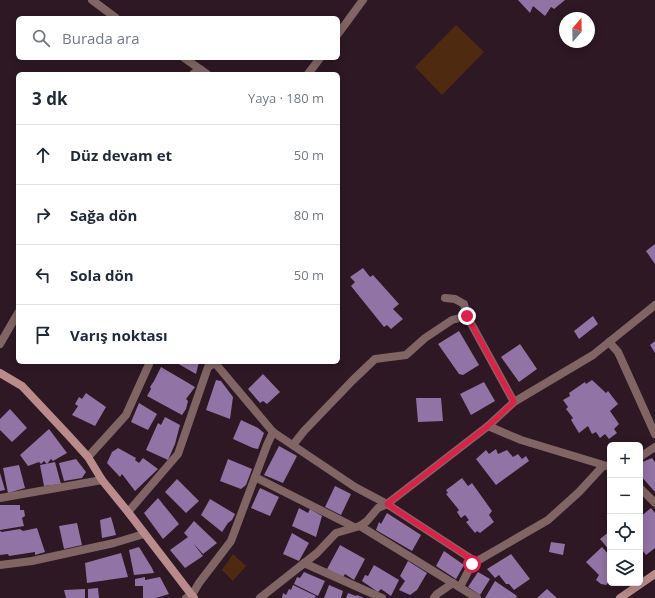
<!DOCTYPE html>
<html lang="tr">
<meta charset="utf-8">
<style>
body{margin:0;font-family:"Open Sans",sans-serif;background:#f6f6f7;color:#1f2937}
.controls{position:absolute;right:12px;bottom:12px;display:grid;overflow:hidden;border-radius:6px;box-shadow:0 2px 10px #0003}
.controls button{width:36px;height:36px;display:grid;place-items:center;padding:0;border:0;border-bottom:1px solid #e0e1e3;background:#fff;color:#1f2937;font:20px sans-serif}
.compass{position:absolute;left:559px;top:12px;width:36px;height:36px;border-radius:50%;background:#fff;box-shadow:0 2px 10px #0003;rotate:20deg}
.stop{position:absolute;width:12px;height:12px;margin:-9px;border:3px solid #e11d48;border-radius:50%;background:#fff}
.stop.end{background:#e11d48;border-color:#fff;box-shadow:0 1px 4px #0008}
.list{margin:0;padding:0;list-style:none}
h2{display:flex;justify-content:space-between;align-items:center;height:52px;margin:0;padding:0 16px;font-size:17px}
h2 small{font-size:13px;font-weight:400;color:#747a83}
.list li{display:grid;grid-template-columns:26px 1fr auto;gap:12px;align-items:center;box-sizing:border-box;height:60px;padding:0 16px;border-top:1px solid #e0e1e3}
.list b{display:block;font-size:15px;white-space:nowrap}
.list em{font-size:13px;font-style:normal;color:#747a83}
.icon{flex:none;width:22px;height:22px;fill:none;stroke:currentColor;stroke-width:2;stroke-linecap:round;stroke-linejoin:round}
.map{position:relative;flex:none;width:655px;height:598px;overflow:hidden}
.search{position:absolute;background:#fff;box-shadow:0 2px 10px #0003;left:16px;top:16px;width:324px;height:44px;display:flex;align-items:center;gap:10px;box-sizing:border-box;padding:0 14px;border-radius:6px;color:#747a83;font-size:15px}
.panel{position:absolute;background:#fff;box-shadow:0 2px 10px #0003;left:16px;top:72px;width:324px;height:292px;border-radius:6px}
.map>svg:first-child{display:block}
.green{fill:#4e2a10}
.building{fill:#9273a5}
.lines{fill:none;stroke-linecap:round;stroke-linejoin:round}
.street{stroke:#816564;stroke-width:8}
.secondary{stroke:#b98c8b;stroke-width:8}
.route{stroke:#e11d48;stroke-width:5}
</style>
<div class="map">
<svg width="655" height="598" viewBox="0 0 655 598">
<rect width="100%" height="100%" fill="#2d1824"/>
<g class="green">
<polygon points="456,25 484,52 442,95 415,67"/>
<polygon points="233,554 246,566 233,581 222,570"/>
</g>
<g class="building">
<polygon points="518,0 565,0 554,9 551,7 545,16 533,6 530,13"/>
<polygon points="655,244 655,264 646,251"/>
<polygon points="363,268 370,277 373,275 399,304 393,309 403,319 391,329 387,325 384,327 351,286 355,282 350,277"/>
<polygon points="593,316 598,324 579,339 574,331"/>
<polygon points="459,331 479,365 463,375 459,374 438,344"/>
<polygon points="655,341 655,353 650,345"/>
<polygon points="520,344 537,369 519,382 501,357"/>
<polygon points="175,362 199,362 196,374"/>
<polygon points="161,367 195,387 186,399 188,401 186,409 182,415 147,396 151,389 150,387 154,381"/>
<polygon points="263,374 280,392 267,404 263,401 260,403 248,389"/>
<polygon points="216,380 221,381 233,397 230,419 206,410"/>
<polygon points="592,380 606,393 608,391 618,404 610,411 619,424 614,429 617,433 609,439 605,434 600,438 596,432 592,434 588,426 579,433 571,420 573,418 566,409 568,407 563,400 570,396 569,393 585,382 586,384"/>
<polygon points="484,382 495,401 471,415 460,394"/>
<polygon points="86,393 106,407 95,426 72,415 78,406 75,404 79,397 82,399"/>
<polygon points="416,398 441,398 443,421 418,422"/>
<polygon points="139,403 157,414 148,430 131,422"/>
<polygon points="10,409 27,428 12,442 0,430 0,419"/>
<polygon points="165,417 180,425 175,444 168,460 146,450 158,423 161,425"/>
<polygon points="241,420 258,428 264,433 258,449 253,448 233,439"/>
<polygon points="49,429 67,453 53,461 51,459 47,464 44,461 41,464 39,462 28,466 20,455"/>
<polygon points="279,446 297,456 283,483 264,475"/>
<polygon points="118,448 136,458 135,460 139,463 143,458 158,469 135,491 122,474 120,477 107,463 112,452"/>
<polygon points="496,449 498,454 507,450 513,457 518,454 522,459 526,456 529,461 496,485 476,459 486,450 489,454"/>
<polygon points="652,458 655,462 655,492 640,475 640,463"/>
<polygon points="76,459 86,472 82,478 64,481 59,463"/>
<polygon points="228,459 252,469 246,485 241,489 220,481"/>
<polygon points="55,462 61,484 44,486 40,465"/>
<polygon points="19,465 25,488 8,493 3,468"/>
<polygon points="0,473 5,490 0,491"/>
<polygon points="462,478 468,486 472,483 492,511 489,515 494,522 480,533 477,531 475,533 466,522 469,520 465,515 461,518 457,512 459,510 446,494 448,493 446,490"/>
<polygon points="177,479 199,501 186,513 165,492"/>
<polygon points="335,486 351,494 341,515 325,507"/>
<polygon points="260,488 279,497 270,516 251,508"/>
<polygon points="158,498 179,524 163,539 144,513"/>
<polygon points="210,499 235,514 232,520 228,523 222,532 201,515"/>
<polygon points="0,505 20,505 20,510 24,510 25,516 22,518 24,526 0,530"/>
<polygon points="299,508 308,513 310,509 322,516 316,537 292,526"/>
<polygon points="651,508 655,513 655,548 646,555 640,547 640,517"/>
<polygon points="387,513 421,535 412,551 376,530 379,522 381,524"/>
<polygon points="111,517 116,535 102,538 100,520"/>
<polygon points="194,521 217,543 203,554 193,543 203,556 185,568 170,550 188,537 184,533"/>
<polygon points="77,523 82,545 64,549 59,526"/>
<polygon points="37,528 45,552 35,555 35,552 9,556 8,554 0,555 0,531 2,532 20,529 23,531"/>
<polygon points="610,531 610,551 600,539"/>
<polygon points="292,533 309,543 299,561 283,554"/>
<polygon points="551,542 565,544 563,555 549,552"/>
<polygon points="340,545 365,559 354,580 345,574 343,577 327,569"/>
<polygon points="139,547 152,568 154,573 134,575 129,550"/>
<polygon points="602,547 610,556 610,581 606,585 601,584 596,580 599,575 586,562"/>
<polygon points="444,551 464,565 456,579 436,566"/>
<polygon points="121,553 128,577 87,583 85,563"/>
<polygon points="511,554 530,579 514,590 509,584 506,584 499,575 495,578 487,569"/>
<polygon points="408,561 427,573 417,590 410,595 399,590 405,581 400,576"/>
<polygon points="374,565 399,580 391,596 381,589 378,592 362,581 365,575 368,576"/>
<polygon points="304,572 325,581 318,596 294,584 297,577 300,578"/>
<polygon points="478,572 490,579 480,595 468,587"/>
<polygon points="145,577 145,580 160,577 169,594 156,598 143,598 143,586 135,586 135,579"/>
<polygon points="495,581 517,596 516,598 485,598"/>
<polygon points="293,585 316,596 315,598 282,598 283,593 286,595 289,589 291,590"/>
<polygon points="329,585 343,591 341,598 324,598"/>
<polygon points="98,588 99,598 88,598 88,589"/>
<polygon points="85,589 85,598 66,598 64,590"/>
<polygon points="547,589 557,598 537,598"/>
<polygon points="348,593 356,596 357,595 364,598 346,598"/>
</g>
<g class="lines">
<g class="street">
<polyline points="92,0 116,18"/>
<polyline points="338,34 363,0"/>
<polyline points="184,58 200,69"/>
<polyline points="193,74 200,69 207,74"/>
<polyline points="308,74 320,58"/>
<polyline points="445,298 455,299 464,304 467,316 514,402"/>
<polyline points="609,342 618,352 655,434"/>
<polyline points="0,344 18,313"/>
<polyline points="215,363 273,432 355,487 387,504 470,558 472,564 460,587"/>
<polyline points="488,426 521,440 610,467"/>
<polyline points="293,445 304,431 353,380 375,359 406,355 425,338 452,320 467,316"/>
<polyline points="88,457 126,415 150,362"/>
<polyline points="640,457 655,447"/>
<polyline points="255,477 354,527"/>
<polyline points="640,488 655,503"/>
<polyline points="0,498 102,480"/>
<polyline points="128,512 178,454 208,367 216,362"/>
<polyline points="360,526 477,598"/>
<polyline points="304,563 382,598"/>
<polyline points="472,564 548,520 579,492 603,466"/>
<polyline points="0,565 32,561 114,543 144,534"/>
<polyline points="186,598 192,595 199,583 231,541 267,445 273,432"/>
<polyline points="260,598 317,553 336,533 360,526 367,521 378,508 387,504 488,426 514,402 593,355 655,305"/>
<polyline points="434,598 437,594 453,583"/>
</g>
<g class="secondary">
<polyline points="0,373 22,386 69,436 88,457 102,480 128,512 194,598"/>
<polyline points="620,598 655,574"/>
</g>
</g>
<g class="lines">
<polyline class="route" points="467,316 514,402 488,426 387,504 470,558 472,564"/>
</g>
</svg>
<div class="controls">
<button>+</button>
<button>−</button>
<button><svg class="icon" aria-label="locate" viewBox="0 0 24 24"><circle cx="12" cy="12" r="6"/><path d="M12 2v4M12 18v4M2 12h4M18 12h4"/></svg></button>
<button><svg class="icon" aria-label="layers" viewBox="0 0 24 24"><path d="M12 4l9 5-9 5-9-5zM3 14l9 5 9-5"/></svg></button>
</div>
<svg class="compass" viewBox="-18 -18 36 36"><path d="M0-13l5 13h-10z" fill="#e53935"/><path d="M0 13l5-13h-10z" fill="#747a83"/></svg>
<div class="stop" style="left:472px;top:564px"></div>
<div class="stop end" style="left:467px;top:316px"></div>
<div class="search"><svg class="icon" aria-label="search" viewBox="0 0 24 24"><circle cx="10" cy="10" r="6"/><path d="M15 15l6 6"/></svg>Burada ara</div>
<section class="panel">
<h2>3 dk<small>Yaya · 180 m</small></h2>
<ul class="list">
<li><svg class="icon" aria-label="ahead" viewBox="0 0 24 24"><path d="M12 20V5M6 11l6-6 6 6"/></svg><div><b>Düz devam et</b></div><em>50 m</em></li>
<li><svg class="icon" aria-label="right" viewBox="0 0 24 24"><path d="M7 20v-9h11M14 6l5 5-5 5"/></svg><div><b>Sağa dön</b></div><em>80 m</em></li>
<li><svg class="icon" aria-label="left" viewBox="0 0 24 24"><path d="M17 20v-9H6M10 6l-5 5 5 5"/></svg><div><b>Sola dön</b></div><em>50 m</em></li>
<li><svg class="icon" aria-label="arrive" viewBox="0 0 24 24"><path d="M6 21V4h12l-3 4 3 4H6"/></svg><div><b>Varış noktası</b></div></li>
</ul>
</section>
</div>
